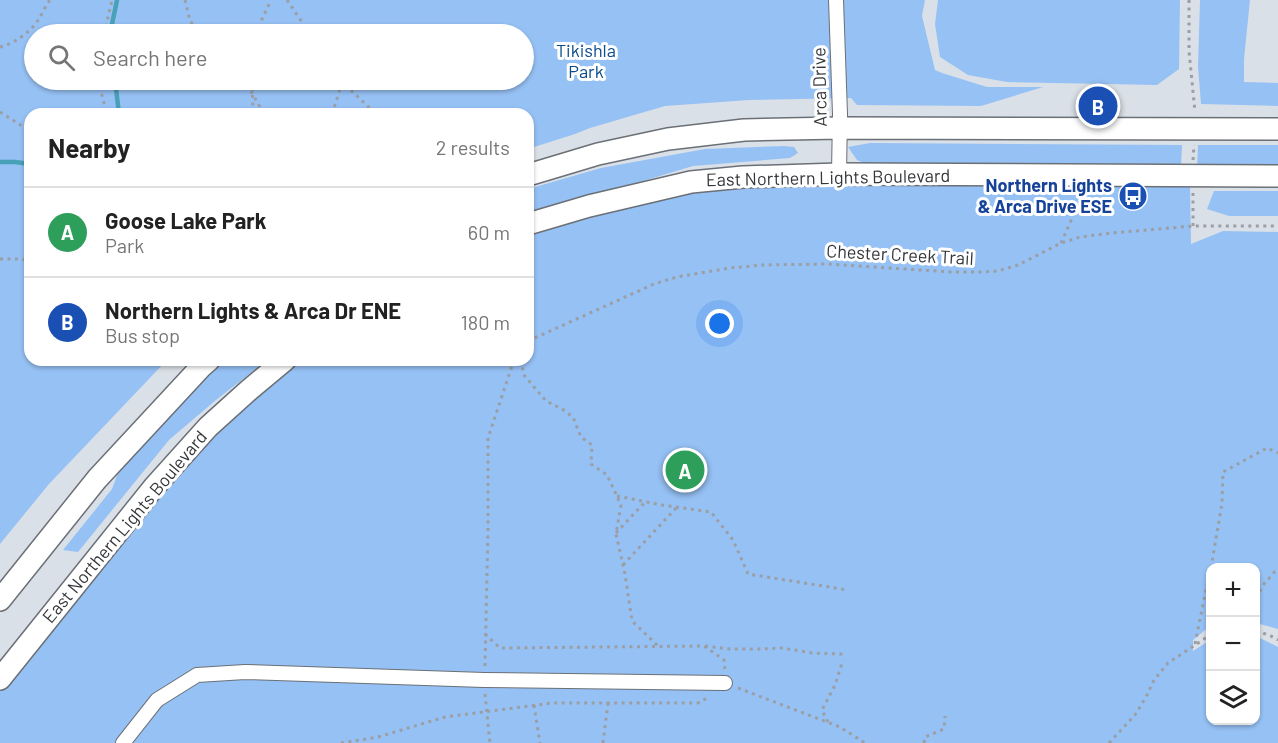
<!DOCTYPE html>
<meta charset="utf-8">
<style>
body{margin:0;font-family:Barlow,sans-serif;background:#f6f6f6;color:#222}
.controls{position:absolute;right:18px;bottom:18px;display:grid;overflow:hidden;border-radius:12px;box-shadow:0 2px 4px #0004}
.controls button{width:54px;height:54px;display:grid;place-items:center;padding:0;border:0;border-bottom:2px solid #e0e0e0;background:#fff;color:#222;font:30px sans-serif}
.you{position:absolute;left:720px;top:324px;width:21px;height:21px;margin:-15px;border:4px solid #fff;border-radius:50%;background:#1a73e8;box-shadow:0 0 0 9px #1a73e833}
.badge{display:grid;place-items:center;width:39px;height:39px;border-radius:50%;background:#b45309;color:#fff;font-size:20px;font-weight:700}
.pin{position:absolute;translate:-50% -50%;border:3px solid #fff;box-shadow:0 2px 6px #0006}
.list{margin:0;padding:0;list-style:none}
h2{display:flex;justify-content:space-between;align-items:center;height:78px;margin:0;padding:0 24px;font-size:26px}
h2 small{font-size:20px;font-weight:400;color:#767676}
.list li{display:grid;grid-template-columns:39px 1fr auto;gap:18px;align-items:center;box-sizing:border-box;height:90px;padding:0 24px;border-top:2px solid #e0e0e0}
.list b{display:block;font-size:22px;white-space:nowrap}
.list p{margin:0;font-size:20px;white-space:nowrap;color:#767676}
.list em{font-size:20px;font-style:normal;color:#767676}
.icon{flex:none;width:33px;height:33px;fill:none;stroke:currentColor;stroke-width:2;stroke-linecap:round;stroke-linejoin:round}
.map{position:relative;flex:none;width:1278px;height:743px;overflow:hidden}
.search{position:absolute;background:#fff;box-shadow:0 2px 4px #0004;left:24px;top:24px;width:510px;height:66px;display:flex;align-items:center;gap:15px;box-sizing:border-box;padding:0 21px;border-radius:33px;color:#767676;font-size:22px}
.panel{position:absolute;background:#fff;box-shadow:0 2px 4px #0004;left:24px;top:108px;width:510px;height:258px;border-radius:18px}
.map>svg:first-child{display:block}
.green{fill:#96c1f4;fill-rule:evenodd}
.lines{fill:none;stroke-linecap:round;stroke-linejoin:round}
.stream{stroke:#49a1b9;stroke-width:4.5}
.street-casing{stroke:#6b7076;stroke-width:16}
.primary-casing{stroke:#6b7076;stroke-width:24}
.path{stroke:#9b9fa5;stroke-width:3;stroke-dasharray:3 4.5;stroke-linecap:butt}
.street{stroke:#fff;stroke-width:14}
.primary{stroke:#fff;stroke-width:21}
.labels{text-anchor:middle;stroke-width:6;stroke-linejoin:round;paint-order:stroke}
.park-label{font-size:18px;fill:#0a4b89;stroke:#fff}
.street-label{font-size:18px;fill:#343639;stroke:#fff}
.transit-label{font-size:18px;font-weight:bold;fill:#164399;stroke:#fff;text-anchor:end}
</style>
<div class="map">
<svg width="1278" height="743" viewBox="0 0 1278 743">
<rect width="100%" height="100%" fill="#dae0e7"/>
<g class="green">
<path d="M0,0H925L922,16L935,70L942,73L987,87H1043L981,106L857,105L851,98L749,100L665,106L590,128L575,134L528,149V114H30V360H167L49,484L0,544ZM34,34H524V80H34Z"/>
<polygon points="938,0 1180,0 1179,69 1157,85 1007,82 968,75 940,57 935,24"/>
<polygon points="1200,0 1250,0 1244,59 1244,82 1278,83 1278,106 1201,104 1198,67"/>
<polygon points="870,143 1182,145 1181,167 873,167 857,160 848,147"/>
<polygon points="1198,145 1278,145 1278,167 1197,169"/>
<polygon points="784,146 794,147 798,153 790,158 693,166 580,200 528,216 528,189 601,168 705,149"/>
<polygon points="895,183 1190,186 1191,244 1223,231 1278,232 1278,629 1256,623 1256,568 1210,568 1210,626 1193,640 1193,651 1210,640 1210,720 1256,720 1256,636 1278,647 1278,743 0,743 0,690 159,492 259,390 297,360 528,360 528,235 654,198 733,186"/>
<polygon points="1214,191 1278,191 1278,216 1229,216 1207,209"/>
<polygon points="226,360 267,360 216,400 169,440 78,552 63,550 112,489 122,462 210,373"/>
</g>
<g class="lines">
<g class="stream">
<polyline points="110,34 117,0"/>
<polyline points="115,80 119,114"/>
<polyline points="0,162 15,162 30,164"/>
</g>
<g class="street-casing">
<g id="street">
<polyline points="836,0 840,114 839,174"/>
<polyline points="123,743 157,700 197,675 245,672 484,680 725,683"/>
</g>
</g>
<g class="primary-casing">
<g id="primary">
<polyline points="528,175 598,154 668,139 744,130 839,128 1278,129"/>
<polyline points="528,224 589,206 691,182 743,177 839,174 1278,176"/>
<polyline points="0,600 97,479 201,367 209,360"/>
<polyline points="0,679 154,487 208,427 249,390 285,360"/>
</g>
</g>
<g class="path">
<polyline points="185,0 190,21 202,34"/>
<polyline points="287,0 310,34"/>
<polyline points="1189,0 1189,51 1195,112"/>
<polyline points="104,34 112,0"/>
<polyline points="255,34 271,0"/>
<path d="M0,47C16,43 32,31 40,17C43,12 46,5 50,0"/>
<polyline points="104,80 100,88 107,114"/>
<polyline points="241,80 252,93 264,114"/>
<polyline points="252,80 253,114"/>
<polyline points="340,80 376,114"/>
<polyline points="0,112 30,131"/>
<polyline points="332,114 341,86 341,81"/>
<polyline points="1193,160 1194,145"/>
<polyline points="1193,193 1193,226"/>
<polyline points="1061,243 1083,194"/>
<polyline points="0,259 22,259 30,262"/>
<polyline points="528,341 654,284 677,277 730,268 762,265 828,264 951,272 980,272 998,271 1018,265 1061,243 1080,237 1112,233 1193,226 1278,226"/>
<polyline points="522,360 523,374 546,401 562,409 573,417 581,437 592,445 591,464 607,475 621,505 616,534 625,574 632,621 658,646"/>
<polyline points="617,496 662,505 711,512 733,540 748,574 848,590"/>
<polyline points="616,533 645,502"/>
<polyline points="623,565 677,507"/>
<polyline points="1211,568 1222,503 1223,472 1267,448 1278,453"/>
<polyline points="1256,598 1264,584 1278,568"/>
<polyline points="1256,631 1269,635 1278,640"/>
<polyline points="485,634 500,648 704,646 724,660 725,670"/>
<polyline points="1195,644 1210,570"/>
<polyline points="705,646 730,649 762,649 782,648 812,653 843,654"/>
<polyline points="485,666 488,529 488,438 514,360"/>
<polyline points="738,688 840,727 865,743"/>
<polyline points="485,694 490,743"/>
<polyline points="534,705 540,743"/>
<polyline points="828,722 822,710 835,685 843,660"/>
<polyline points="341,743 378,737 445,717 552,703 698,703 707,698"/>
<polyline points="603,743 608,703"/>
<polyline points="924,743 925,737 944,729 945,716"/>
<polyline points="1109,743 1135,715 1146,697 1154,680 1168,663 1210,635"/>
</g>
<use href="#street" class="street"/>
<use href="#primary" class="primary"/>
</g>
<defs>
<g id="bus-disc" transform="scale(1.5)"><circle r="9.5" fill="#1a4fb4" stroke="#fff"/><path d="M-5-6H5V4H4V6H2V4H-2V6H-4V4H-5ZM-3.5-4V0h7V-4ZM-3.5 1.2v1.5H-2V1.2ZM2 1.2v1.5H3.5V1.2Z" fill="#fff"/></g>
</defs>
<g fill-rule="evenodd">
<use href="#bus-disc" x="1133" y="196"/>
</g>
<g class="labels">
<g class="park-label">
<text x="586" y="57">Tikishla<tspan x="586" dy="21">Park</tspan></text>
</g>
<g class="street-label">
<text transform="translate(820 87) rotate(-91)" y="6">Arca Drive</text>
<text transform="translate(828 178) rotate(-1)" y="6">East Northern Lights Boulevard</text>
<text transform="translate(900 255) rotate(3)" y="6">Chester Creek Trail</text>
<text transform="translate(125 527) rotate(-50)" y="6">East Northern Lights Boulevard</text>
</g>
<g class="transit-label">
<text x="1112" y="192">Northern Lights<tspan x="1112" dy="21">&amp; Arca Drive ESE</tspan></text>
</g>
</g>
</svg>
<div class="controls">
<button>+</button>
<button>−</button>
<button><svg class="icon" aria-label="layers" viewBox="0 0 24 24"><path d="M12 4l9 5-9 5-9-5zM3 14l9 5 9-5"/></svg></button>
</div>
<div class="you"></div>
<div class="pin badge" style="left:685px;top:470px;background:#2e9e5b">A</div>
<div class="pin badge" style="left:1098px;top:106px;background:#1a4fb4">B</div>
<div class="search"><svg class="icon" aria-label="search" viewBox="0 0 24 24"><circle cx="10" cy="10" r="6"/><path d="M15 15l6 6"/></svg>Search here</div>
<section class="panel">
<h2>Nearby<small>2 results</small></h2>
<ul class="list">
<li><span class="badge" style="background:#2e9e5b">A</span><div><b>Goose Lake Park</b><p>Park</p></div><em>60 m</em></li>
<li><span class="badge" style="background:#1a4fb4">B</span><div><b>Northern Lights &amp; Arca Dr ENE</b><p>Bus stop</p></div><em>180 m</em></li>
</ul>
</section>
</div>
